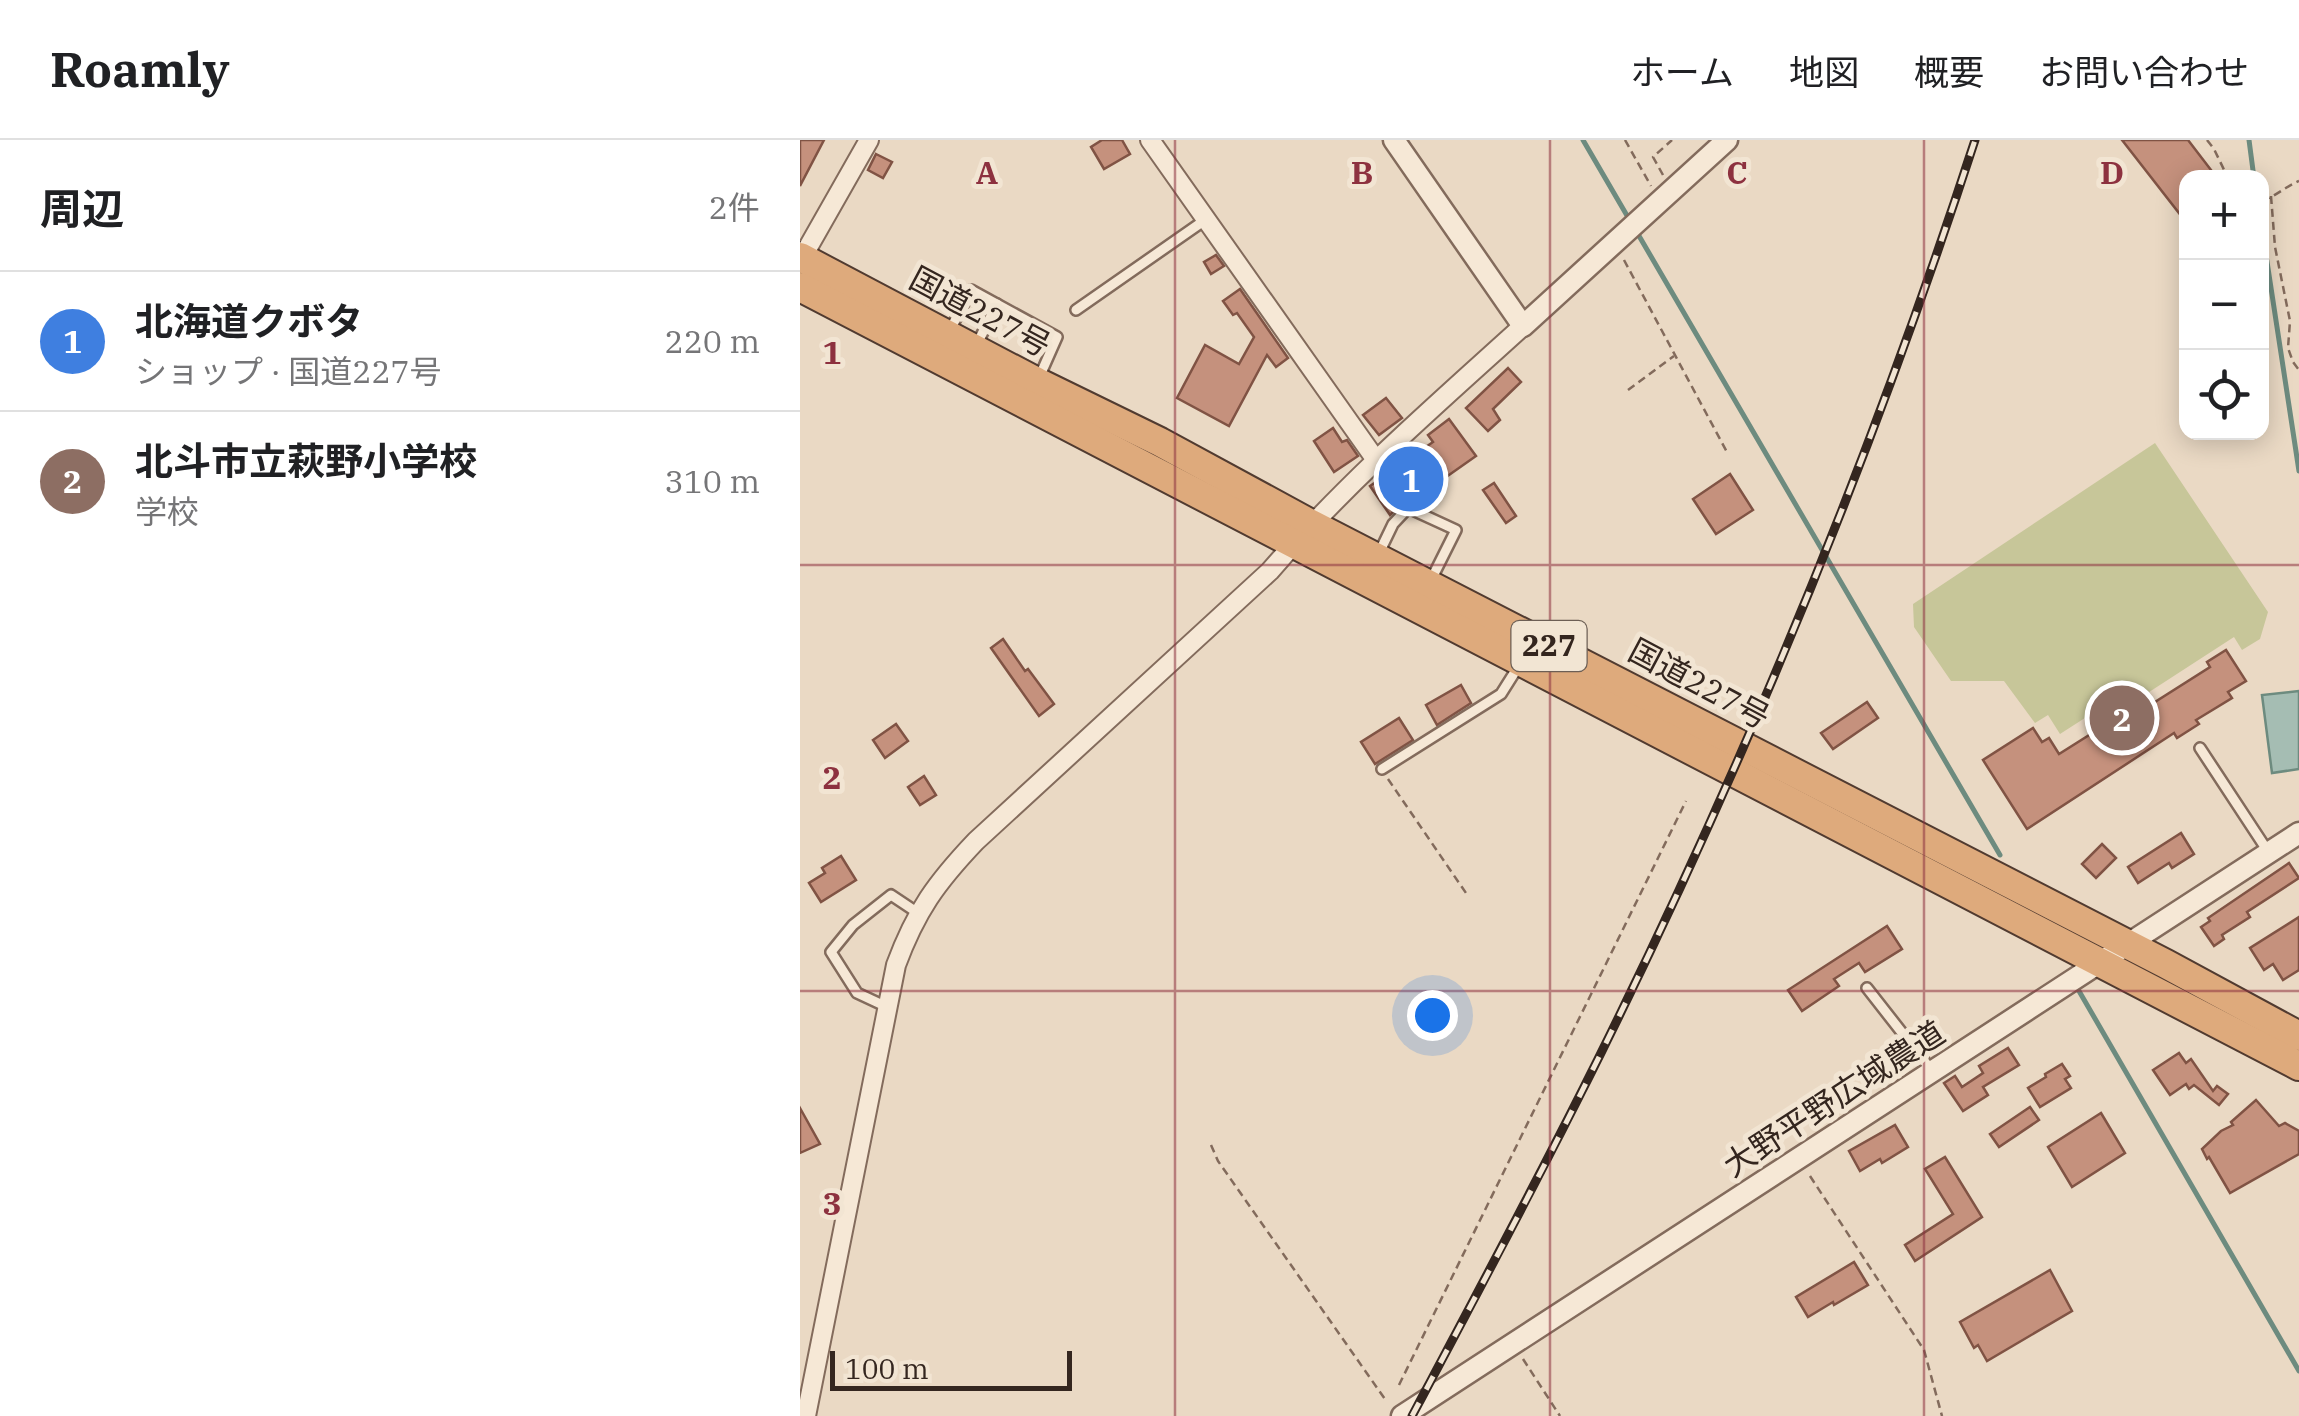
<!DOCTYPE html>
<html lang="ja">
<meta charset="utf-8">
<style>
body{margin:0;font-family:"IBM Plex Serif","Noto Sans JP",serif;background:#f2f2f2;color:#202124}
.controls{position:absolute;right:30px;top:30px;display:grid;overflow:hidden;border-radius:20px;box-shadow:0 5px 25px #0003}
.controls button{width:90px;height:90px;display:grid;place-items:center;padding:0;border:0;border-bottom:2px solid #e0e0e0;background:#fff;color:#202124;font:50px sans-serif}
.scale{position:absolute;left:30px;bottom:25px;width:242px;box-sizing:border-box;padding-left:10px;border:5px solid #34261f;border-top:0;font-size:28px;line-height:35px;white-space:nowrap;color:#34261f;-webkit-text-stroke:8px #f2e5d3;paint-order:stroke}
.you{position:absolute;left:632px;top:875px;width:35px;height:35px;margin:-25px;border:8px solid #fff;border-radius:50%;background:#1a73e8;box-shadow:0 0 0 15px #1a73e833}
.badge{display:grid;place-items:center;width:65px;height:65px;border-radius:50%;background:#7c3aed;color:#fff;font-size:32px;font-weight:700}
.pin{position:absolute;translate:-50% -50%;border:5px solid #fff;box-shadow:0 2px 10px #0006}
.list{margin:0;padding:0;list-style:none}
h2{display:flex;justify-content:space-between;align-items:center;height:130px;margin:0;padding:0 40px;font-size:42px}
h2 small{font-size:32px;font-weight:400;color:#757577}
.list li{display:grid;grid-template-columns:65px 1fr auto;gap:30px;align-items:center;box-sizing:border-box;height:140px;padding:0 40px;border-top:2px solid #e0e0e0}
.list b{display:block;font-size:38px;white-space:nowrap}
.list p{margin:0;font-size:32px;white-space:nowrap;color:#757577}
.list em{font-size:32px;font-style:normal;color:#757577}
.icon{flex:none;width:55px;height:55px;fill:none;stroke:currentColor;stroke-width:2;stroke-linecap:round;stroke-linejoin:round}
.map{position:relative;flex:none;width:1499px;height:1276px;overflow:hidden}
header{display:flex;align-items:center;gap:60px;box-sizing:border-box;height:140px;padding:0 50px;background:#fff;border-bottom:2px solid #e0e0e0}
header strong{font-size:48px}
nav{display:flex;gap:55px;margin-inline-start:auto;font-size:35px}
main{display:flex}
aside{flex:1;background:#fff}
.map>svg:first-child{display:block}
.green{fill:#c7c699}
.water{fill:#a5bdb3;stroke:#6d8b7f;stroke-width:2.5}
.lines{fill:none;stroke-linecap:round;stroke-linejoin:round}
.stream{stroke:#6d8b7f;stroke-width:5}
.building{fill:#c5917d;stroke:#805344;stroke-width:2.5}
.service-casing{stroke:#836b5c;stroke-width:14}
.minor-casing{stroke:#836b5c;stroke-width:22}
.tertiary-casing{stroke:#836b5c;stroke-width:25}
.trunk-casing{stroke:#513b30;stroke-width:32}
.path{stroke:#836b5c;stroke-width:2.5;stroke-dasharray:8 5;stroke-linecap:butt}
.service{stroke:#f6e8d6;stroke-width:9}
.minor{stroke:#f6e8d6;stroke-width:18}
.tertiary{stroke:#f6e8d6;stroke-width:20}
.trunk{stroke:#deaa7c;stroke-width:28}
.rail-casing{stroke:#34261f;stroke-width:9}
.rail{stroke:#f2e5d3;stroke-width:5;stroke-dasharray:15;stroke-linecap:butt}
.grid{fill:none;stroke:#8d313f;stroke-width:2.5;stroke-opacity:0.55}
.labels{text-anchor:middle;stroke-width:10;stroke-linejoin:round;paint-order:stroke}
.shield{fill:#f2e5d3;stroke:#6d5f55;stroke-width:2.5}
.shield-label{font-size:30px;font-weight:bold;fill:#34261f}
.street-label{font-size:32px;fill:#34261f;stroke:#f2e5d3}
.grid-label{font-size:32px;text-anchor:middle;font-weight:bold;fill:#8d313f;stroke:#f2e5d3;stroke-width:10;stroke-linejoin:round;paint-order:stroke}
</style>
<header>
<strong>Roamly</strong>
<nav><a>ホーム</a><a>地図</a><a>概要</a><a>お問い合わせ</a></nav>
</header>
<main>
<aside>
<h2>周辺<small>2件</small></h2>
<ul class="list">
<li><span class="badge" style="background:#3f7fe0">1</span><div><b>北海道クボタ</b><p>ショップ · 国道227号</p></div><em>220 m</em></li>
<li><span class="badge" style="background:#8d6e63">2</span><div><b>北斗市立萩野小学校</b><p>学校</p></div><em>310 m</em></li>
</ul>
</aside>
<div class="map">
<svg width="1499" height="1276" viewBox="0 0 1499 1276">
<rect width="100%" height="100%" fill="#ead9c4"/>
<polygon class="green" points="1355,303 1468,472 1460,499 1442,510 1434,497 1309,578 1302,567 1260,594 1248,575 1235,583 1204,541 1151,541 1114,487 1113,464"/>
<polygon class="water" points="1499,551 1499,629 1472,633 1462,555"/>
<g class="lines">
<g class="stream">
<polyline points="783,0 829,79"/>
<polyline points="1449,0 1454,38"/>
<polyline points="835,89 1200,715"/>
<polyline points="1462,89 1499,331"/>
<polyline points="1279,851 1499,1231"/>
</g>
</g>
<g class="building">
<polygon points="0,0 24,0 0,46"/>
<polygon points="302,0 322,0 330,14 304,29 291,7"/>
<polygon points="1322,0 1388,0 1411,30 1401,38 1386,38 1386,82"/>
<polygon points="76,14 92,22 83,38 68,30"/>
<polygon points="416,115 424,126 411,134 404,122"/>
<polygon points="440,149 488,218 476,227 467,215 429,286 377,258 405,205 439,224 454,197 437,173 433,175 423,161"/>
<polygon points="708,228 721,242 693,269 700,280 688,291 666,268"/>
<polygon points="586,258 602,278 579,295 563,275"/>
<polygon points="649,279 676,316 612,361 603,362 590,375 570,346 633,302 628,295"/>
<polygon points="533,288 542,302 547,300 558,316 534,332 514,301"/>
<polygon points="930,334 953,370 916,394 893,359"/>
<polygon points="694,343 716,376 706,383 683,350"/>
<polygon points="203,499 225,531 228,529 254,564 239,576 191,508"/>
<polygon points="1426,510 1446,541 1428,552 1432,558 1396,580 1399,584 1377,598 1374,593 1227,689 1183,620 1233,588 1242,602 1249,598 1259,614 1302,587 1306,593 1410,527 1407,522"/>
<polygon points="661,545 671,563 637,585 626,565"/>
<polygon points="1067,562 1078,578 1033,609 1021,593"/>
<polygon points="599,578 613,600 575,624 561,602"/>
<polygon points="96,584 108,601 85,618 73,600"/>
<polygon points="124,636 136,655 120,665 108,647"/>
<polygon points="1381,693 1394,714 1372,728 1369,723 1338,743 1328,727"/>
<polygon points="1302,704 1316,718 1296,738 1282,724"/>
<polygon points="41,716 56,740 21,762 9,743 25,733 22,728"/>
<polygon points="1489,723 1499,738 1447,772 1450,777 1422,795 1424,799 1414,806 1401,787 1410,781 1408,778"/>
<polygon points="1499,777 1499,830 1483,840 1473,824 1464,830 1450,808"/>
<polygon points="1087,786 1102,809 1065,832 1059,823 1034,839 1039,846 1002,871 988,850"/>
<polygon points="1208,908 1219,925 1183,947 1188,955 1163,971 1144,943 1155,936 1162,947 1183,933 1179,926"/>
<polygon points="1379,913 1386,923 1391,919 1413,951 1417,946 1428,954 1419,965 1394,945 1389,949 1386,944 1370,955 1353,930"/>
<polygon points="1262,924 1270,936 1265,939 1271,948 1240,967 1228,948 1246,937 1245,934"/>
<polygon points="1456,960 1479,986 1485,983 1499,991 1499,1014 1430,1053 1409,1017 1407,1019 1402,1009 1421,991 1433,985 1431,982"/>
<polygon points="1230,967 1239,980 1199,1007 1190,994"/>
<polygon points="0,968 20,1004 0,1013"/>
<polygon points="1301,973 1325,1013 1272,1047 1248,1007"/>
<polygon points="1095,985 1108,1007 1082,1023 1080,1019 1060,1031 1049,1011"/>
<polygon points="1145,1017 1182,1077 1115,1121 1105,1105 1153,1074 1125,1029"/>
<polygon points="1054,1122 1068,1145 1034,1165 1033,1162 1008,1177 996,1157"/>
<polygon points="1250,1130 1272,1171 1187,1221 1178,1205 1174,1208 1160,1182"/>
</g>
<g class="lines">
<g class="service-casing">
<g id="service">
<polyline points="276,170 405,80"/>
<polyline points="150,190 171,150 257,197 238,240"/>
<polyline points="176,206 197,164"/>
<polyline points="579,413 593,384 608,368 656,390 630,442"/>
<polyline points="1400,608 1469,713"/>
<polyline points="582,629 701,554 718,527"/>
<polyline points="1067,848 1132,931"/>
<polyline points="87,867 57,853 31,812 53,785 91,755 118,773"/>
</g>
</g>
<g class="minor-casing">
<g id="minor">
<polyline points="350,0 576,320"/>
<polyline points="2,118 69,0"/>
<path d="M6,1276L96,825C116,771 136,743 176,701L470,431C547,342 636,265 723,186"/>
</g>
</g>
<g class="tertiary-casing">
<g id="tertiary">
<polyline points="594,0 723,186 927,0"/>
<polyline points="602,1276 1499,693"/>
</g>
</g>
<g class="trunk-casing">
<g id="trunk">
<polyline points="0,117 237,242 360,302 511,384 1366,824 1499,896"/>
<polyline points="0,147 1499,926"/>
</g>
</g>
<g class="path">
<polyline points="825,0 851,46"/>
<polyline points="1407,0 1414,9 1428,38"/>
<polyline points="863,35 853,17 872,0"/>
<polyline points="1471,56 1475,107 1490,181 1488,208 1493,222 1499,230"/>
<path d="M1462,60C1474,58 1486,46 1499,41"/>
<polyline points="824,120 928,314"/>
<polyline points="828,250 874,216"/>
<polyline points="588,639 668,756"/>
<polyline points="411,1005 418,1021 587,1262"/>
<polyline points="1010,1036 1124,1210 1142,1276"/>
<polyline points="723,1219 760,1276"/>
<polyline points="599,1245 886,661"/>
</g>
<use href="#service" class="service"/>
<use href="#minor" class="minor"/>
<use href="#tertiary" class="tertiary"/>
<use href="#trunk" class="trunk"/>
<g class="rail-casing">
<path id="rail" d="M612,1276C676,1156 740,1036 800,915C946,620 1073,313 1175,0"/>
</g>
<use href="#rail" class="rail"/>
</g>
<path class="grid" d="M375,0V1276M750,0V1276M1124,0V1276M0,425H1499M0,851H1499"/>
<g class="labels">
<rect class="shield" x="711.5" y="481" width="75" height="50" rx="8"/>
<g class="shield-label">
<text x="749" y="516">227</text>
</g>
<g class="street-label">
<text transform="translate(180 172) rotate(28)" y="11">国道227号</text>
<text transform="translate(899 544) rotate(28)" y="11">国道227号</text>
<text transform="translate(1034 959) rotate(-33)" y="11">大野平野広域農道</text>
</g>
</g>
<g class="grid-label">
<text x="187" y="44">A</text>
<text x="562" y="44">B</text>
<text x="937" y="44">C</text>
<text x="1312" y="44">D</text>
<text x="32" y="224">1</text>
<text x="32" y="649">2</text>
<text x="32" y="1075">3</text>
</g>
</svg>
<div class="controls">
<button>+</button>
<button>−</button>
<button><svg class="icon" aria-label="locate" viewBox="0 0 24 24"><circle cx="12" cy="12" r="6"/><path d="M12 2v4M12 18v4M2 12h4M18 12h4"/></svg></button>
</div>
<div class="scale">100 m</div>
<div class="you"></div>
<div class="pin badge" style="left:611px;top:339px;background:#3f7fe0">1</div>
<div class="pin badge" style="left:1322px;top:578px;background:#8d6e63">2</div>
</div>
</main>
